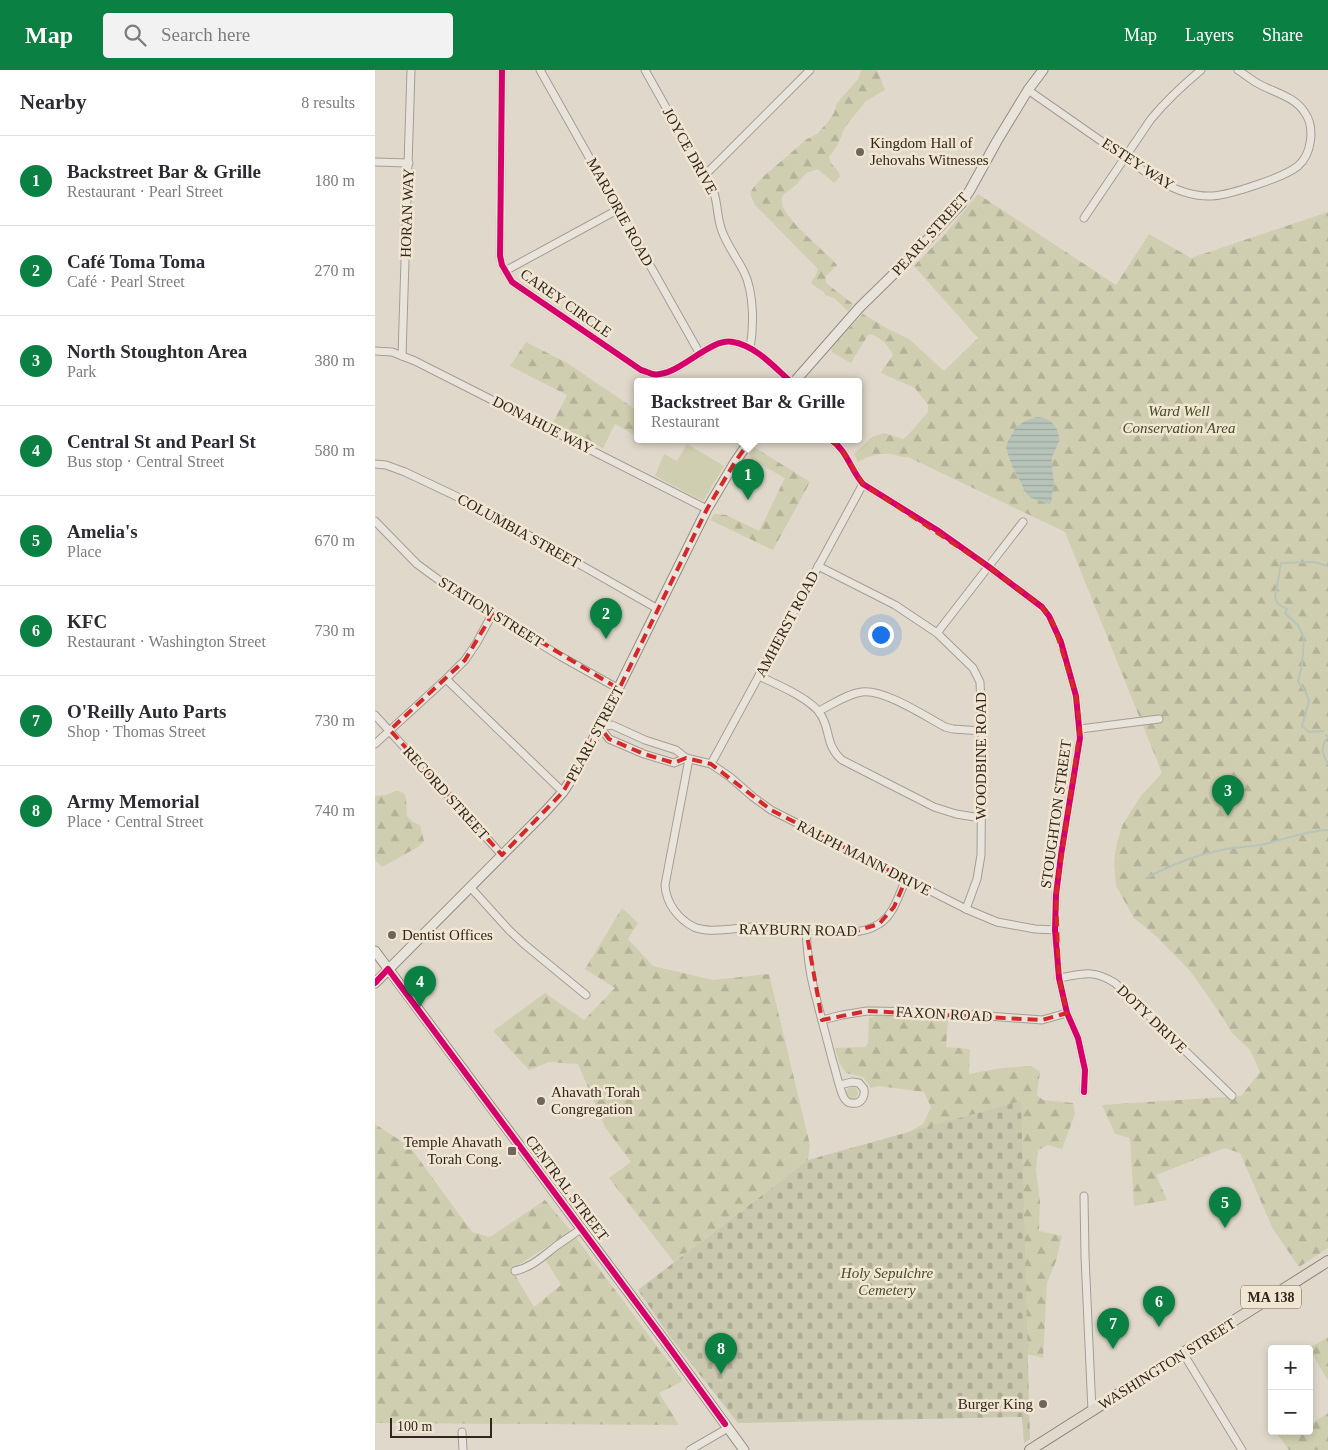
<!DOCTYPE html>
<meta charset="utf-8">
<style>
body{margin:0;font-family:Georgia,serif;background:#f2f2f3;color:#2b2b33}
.controls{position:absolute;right:15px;bottom:15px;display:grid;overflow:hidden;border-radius:5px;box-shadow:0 2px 8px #0003}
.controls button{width:45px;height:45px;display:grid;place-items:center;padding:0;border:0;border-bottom:1px solid #e1e1e2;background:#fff;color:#2b2b33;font:25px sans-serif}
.scale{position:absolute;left:15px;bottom:12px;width:102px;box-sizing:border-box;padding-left:5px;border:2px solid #32271e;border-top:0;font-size:14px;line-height:18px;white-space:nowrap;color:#32271e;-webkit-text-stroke:4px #f0e6d2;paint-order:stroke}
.you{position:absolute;left:505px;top:564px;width:18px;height:18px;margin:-12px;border:4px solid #fff;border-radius:50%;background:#1a73e8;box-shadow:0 0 0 8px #1a73e833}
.badge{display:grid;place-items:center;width:32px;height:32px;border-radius:50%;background:#0b8043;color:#fff;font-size:16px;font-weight:700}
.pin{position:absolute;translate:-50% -41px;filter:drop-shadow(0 1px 2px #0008)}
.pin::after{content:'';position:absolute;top:26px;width:18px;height:15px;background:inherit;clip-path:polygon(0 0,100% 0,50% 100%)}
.popup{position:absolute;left:259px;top:308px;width:228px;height:65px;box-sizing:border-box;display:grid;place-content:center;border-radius:5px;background:#fff;filter:drop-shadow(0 1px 4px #0005);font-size:16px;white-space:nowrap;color:#7c7c81}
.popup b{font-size:19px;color:#2b2b33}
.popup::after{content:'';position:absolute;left:50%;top:100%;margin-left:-10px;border:10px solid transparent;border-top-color:#fff}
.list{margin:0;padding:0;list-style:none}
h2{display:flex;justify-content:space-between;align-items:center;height:65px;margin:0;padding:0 20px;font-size:21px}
h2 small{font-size:16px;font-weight:400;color:#7c7c81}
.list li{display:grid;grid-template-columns:32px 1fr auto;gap:15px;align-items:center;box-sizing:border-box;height:90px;padding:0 20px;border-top:1px solid #e1e1e2}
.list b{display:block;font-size:19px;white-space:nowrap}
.list p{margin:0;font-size:16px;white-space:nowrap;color:#7c7c81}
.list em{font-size:16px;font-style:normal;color:#7c7c81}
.icon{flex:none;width:28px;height:28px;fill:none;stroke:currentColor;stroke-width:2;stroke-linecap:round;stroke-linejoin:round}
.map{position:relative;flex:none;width:953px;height:1380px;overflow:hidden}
header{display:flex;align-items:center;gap:30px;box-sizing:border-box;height:70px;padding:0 25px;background:#0b8043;color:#fff}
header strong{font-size:24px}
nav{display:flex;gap:28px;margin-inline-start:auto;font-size:18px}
.search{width:350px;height:45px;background:#f2f2f3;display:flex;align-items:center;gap:12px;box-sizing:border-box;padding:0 18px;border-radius:5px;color:#7c7c81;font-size:19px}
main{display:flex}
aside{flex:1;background:#fff}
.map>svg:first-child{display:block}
.green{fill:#d0ceb0}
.forest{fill:url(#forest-firs)}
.cemetery{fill:url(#cemetery-stones)}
.water{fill:url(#water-rules)}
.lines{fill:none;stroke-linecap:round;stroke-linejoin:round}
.stream{stroke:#b7c4ba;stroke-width:2}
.street-casing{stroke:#a59e95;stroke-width:9}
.secondary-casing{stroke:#958d84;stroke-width:11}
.primary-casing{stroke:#8a837b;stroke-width:12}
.street{stroke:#e8e4dc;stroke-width:7}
.secondary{stroke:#e8e4dc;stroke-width:9}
.primary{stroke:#dfd9ce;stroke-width:10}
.cycleway-casing{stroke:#f0e6d2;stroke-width:9}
.cycleway{stroke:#d6006c;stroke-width:6}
.marked{fill:none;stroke:#d62828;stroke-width:4;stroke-dasharray:10 6;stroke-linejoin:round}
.poi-dot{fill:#6f655b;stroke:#f0e6d2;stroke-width:2}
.labels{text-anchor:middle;stroke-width:5;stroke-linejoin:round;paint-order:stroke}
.shield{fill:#f0e6d2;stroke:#6b6054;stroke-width:1}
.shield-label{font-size:14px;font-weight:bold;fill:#32271e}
.poi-label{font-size:15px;fill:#32271e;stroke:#f0e6d2;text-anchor:start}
.street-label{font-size:15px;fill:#32271e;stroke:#f0e6d2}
.park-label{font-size:15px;font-style:italic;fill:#454c28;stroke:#f0e6d2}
</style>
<header>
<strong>Map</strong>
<div class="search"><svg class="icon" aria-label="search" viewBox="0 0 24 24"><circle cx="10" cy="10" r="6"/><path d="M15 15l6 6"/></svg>Search here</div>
<nav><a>Map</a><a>Layers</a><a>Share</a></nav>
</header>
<main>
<aside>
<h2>Nearby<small>8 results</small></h2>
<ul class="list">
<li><span class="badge">1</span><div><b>Backstreet Bar &amp; Grille</b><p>Restaurant · Pearl Street</p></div><em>180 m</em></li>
<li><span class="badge">2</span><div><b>Café Toma Toma</b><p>Café · Pearl Street</p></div><em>270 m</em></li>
<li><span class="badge">3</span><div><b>North Stoughton Area</b><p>Park</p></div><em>380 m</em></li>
<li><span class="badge">4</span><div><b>Central St and Pearl St</b><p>Bus stop · Central Street</p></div><em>580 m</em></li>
<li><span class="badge">5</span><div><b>Amelia's</b><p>Place</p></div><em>670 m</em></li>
<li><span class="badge">6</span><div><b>KFC</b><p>Restaurant · Washington Street</p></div><em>730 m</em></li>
<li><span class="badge">7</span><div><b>O'Reilly Auto Parts</b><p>Shop · Thomas Street</p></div><em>730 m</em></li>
<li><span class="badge">8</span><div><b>Army Memorial</b><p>Place · Central Street</p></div><em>740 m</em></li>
</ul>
</aside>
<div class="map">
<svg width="953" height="1380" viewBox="0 0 953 1380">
<defs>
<pattern id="forest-firs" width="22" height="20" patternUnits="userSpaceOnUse" patternTransform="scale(1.25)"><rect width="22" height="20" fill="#d0ceb0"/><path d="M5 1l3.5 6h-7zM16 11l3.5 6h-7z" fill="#b3b197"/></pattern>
<pattern id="cemetery-stones" width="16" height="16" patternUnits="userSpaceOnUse" patternTransform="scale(1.25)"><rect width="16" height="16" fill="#cac8ae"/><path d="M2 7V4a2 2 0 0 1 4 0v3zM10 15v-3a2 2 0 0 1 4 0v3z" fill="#aeac95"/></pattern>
<pattern id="water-rules" width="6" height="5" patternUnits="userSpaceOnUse" patternTransform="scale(1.25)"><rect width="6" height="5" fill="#b7c4ba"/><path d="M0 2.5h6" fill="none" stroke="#9ea89f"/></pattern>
</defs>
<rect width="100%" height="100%" fill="#e0d8cb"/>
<g class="green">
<polygon points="312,374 349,396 328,431 280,406 289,384 302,391"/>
<circle cx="477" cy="1023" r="6"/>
</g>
<g class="forest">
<path d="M486,0H502L510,20L491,31L470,57L463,74L454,87C456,98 464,97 465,107L459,113L443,99L431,103L422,114L408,125C407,128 406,131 407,133C408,148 451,182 462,195L451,206V213L478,234L473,241L459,228L450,225L449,222L438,215L436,212L441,205L443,199L380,135L375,124L378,118L389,106L432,69L442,64L452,53L459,43L462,33L483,9Z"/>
<path d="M603,124L741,215L774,164L816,188L953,142V1178L924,1197L898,1159L865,1083L850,1078L781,1105L792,1130L759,1136L755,1068L740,1064L727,1035L866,1026L885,1002L875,980L857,963L844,942L816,902L781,866L759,848L741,816L739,792L742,772L748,754L765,727L787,703L690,462L533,387C527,388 523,385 516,384C504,383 493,386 483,392L479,384L497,367L509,363L528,369L534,364L553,342V335L540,318L506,303L508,299L518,285C513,275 505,266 494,264L486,276L476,293L457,282L456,279L459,274L488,244L513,259L534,269L569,301L603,268L539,196L571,163Z"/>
<polygon points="151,272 192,293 263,341 263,367 240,354 228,378 178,353 192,325 135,296"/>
<polygon points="379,377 435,412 398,480 335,450 339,444 351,445 384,461 410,408 377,390 374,384"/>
<polygon points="22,721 29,723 31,728 32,746 38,752 45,755 49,771 43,777 7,797 0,790 0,726 10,725"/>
<polygon points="247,838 263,853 253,869 278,896 338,910 394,904 435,1075 433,1090 299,1192 234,1108 256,1092 230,1057 203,994 174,992 154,1000 118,961 170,923 209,950 240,918 210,899"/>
<polygon points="550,945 573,948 571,977 595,979 594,1004 627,998 656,996 665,1002 662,1025 668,1030 698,1033 700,1044 687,1079 673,1075 663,1080 661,1100 665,1131 664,1161 687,1166 681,1191 672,1213 668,1288 631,1279 523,1068 548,1054 556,1037 549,1022 504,1016 496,1018 488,1007 471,1003 464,992 460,978 490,977 493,973 494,948 501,946"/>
<polygon points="0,1054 35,1077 97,1162 115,1167 170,1130 196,1161 142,1196 137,1200 159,1237 186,1215 170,1189 199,1165 308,1311 284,1323 304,1355 1,1353"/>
<polygon points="953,1267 953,1311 934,1278"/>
<polygon points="953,1343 953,1380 914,1380 900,1361 934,1361 934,1355"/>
</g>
<polygon class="cemetery" points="646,1031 655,1369 649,1373 647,1347 363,1353 296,1268 263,1220 433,1090"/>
<path class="water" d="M662,347C676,347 687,360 683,374C681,379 678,383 677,388C675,399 681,409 678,420C677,424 676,426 677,431L674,434L656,428L652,424L637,396L631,378L633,371L641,357L650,351Z"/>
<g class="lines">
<g class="stream">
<polyline points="948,661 934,662 927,656 934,631 932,625 923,611 927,596 929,568 923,555 910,543 912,539 903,534 900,528 906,493 939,492 953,496"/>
<path d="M951,665L953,667C945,677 947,683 953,694"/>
<path d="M771,808C796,795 820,785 847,780C860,777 873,777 885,775C909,770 928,761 953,760"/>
</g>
<g class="street-casing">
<g id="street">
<path d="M127,0L125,186L127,195L137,212L266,300C270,301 274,303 277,304C302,309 334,267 358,272C381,276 399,297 415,311"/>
<polyline points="165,0 325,284"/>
<path d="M270,0L339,123C343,135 342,148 347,161C352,175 362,188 369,202C379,222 379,257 375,278"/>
<path d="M653,20L782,110C799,119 817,127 837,126C855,125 910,107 923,96C937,84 940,57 930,43C920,26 897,22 882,13C875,9 869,4 863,0"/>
<polyline points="0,92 34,93"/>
<polyline points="330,105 435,0"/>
<path d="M709,148L776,49C791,31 808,15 826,0"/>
<polyline points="130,201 244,139"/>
<polyline points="0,281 17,282 40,291 332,439"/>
<polyline points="27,286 36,0"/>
<path d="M455,369C472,380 475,399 488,414L562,460L614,497L667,537L674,546L686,572L701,626L705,668L686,785L681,825L680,860L684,908L692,943L703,968L710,1000L709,1022"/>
<polyline points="0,394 11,395 30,402 106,438 283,539"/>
<polyline points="0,451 42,494 76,519 185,586 244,619"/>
<polyline points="443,496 520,535 562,563 598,598 605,612 607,661 606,785 602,809 591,839"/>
<polyline points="562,563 648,452"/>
<path d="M384,606C401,614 437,629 446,645C456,661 450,675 467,690L559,737L581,744L606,748"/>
<polyline points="71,609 188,722"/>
<path d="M444,641C458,634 472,624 487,622C509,619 550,646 570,657L578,659L607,661"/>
<polyline points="0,645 127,785"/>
<polyline points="225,657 237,655 270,670 301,680 311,688 336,694 355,707 378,727 396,740 591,839 622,852 660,859 680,860"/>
<polyline points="225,657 234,669 269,684 299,693 311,688"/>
<polyline points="705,659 784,649"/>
<polyline points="0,674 71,609 90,590 101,574 118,543"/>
<path d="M314,689L290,815C291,833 303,849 319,857C331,862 345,860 357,859C372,857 388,856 403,857C427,858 451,864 475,862C485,862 496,859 504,854C519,845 524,824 531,809"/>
<polyline points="336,694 488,414"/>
<polyline points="96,818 134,860 149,874 211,925"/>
<path d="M431,860C432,876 433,891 436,906C442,934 450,961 457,989C461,1001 463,1014 468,1026C470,1030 472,1033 476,1033C486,1035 490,1027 489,1019L484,1013L477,1012L465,1015"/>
<path d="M684,908C707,904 718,899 740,913L857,1026"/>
<polyline points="447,950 467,945 492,941 559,942 667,950 692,943"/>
<polyline points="709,1126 710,1186 717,1341"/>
<path d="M140,1201C157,1197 167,1187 180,1177C189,1170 198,1165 207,1158"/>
<polyline points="808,1283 867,1380"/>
<polyline points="87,1362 88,1380"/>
<polyline points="315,1380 353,1358"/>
</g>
</g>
<g class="secondary-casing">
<g id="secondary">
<polyline points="420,311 485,237 538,185 586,134 595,120 622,71 653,20 668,0"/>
<polyline points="0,881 289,1270 369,1380"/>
<polyline points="0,913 169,743 188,722 205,696 332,439 360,392 376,369"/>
</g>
</g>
<g class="primary-casing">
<polyline id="primary" points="655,1380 953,1191"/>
</g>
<use href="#street" class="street"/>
<use href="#secondary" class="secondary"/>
<use href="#primary" class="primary"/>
<g class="cycleway-casing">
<g id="cycleway">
<path d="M127,0L125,186L127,195L137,212L266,300C270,301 274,303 277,304C302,309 334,267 358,272C381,276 399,297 415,311"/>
<path d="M455,369C472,380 475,399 488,414L562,460L614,497L667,537L674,546L686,572L701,626L705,668L686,785L681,825L680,860L684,908L692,943L703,968L710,1000L709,1022"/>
<polyline points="0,913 13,899 289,1270 350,1354"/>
</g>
</g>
<use href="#cycleway" class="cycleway"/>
</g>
<path class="marked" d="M402,333L465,377L488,414L614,497L667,537L679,555L701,626L705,659L681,825L684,908L692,943L667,950L492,941L447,950L431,860L478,862L504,854L519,837L531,809L396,740L336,694L311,688L299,693L269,684L234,669L225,657L188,722L127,785L15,660L90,590L118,543L244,619L332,439L360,392Z"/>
<g class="poi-dot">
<circle cx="485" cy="82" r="5"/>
<circle cx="17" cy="865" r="5"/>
<circle cx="166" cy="1031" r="5"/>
<rect x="132" y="1076" width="10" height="10" rx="2.5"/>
<circle cx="668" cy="1334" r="5"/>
</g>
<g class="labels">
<rect class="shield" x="866" y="1215.5" width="60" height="23" rx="4"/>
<g class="shield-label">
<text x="896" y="1232">MA 138</text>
</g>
<g class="poi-label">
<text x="495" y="78">Kingdom Hall of<tspan x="495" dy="17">Jehovahs Witnesses</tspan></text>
<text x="27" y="870">Dentist Offices</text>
<text x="176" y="1027">Ahavath Torah<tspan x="176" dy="17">Congregation</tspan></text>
<text x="127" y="1077" text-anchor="end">Temple Ahavath<tspan x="127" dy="17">Torah Cong.</tspan></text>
<text x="658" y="1339" text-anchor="end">Burger King</text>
</g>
<g class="street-label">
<text transform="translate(315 81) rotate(61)" y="5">JOYCE DRIVE</text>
<text transform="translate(763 94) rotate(33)" y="5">ESTEY WAY</text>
<text transform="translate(245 142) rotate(61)" y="5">MARJORIE ROAD</text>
<text transform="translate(32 143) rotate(-88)" y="5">HORAN WAY</text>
<text transform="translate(555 164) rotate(-48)" y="5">PEARL STREET</text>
<text transform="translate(191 233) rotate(35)" y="5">CAREY CIRCLE</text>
<text transform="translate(168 355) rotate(27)" y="5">DONAHUE WAY</text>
<text transform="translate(144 461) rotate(29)" y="5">COLUMBIA STREET</text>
<text transform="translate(116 542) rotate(32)" y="5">STATION STREET</text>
<text transform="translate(412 554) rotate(-62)" y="5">AMHERST ROAD</text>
<text transform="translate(220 664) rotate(-62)" y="5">PEARL STREET</text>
<text transform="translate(606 686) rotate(-90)" y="5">WOODBINE ROAD</text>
<text transform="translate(71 723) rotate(48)" y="5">RECORD STREET</text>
<text transform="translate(681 744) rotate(-82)" y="5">STOUGHTON STREET</text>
<text transform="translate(489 788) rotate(27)" y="5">RALPH MANN DRIVE</text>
<text transform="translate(423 860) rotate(1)" y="5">RAYBURN ROAD</text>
<text transform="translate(569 944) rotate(3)" y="5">FAXON ROAD</text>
<text transform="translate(777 949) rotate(44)" y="5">DOTY DRIVE</text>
<text transform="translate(192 1118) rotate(53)" y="5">CENTRAL STREET</text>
<text transform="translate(792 1294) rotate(-32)" y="5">WASHINGTON STREET</text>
</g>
<g class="park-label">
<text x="804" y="346">Ward Well<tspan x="804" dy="17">Conservation Area</tspan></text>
<text x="512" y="1208">Holy Sepulchre<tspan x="512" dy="17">Cemetery</tspan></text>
</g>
</g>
</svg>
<div class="controls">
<button>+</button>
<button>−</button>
</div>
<div class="scale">100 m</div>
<div class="you"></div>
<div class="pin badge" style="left:373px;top:430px">1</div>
<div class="popup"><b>Backstreet Bar &amp; Grille</b>Restaurant</div>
<div class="pin badge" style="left:231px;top:569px">2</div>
<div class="pin badge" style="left:853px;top:746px">3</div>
<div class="pin badge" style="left:45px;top:937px">4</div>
<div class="pin badge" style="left:850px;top:1158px">5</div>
<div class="pin badge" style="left:784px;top:1257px">6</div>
<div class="pin badge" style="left:738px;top:1279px">7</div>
<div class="pin badge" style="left:346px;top:1304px">8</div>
</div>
</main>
